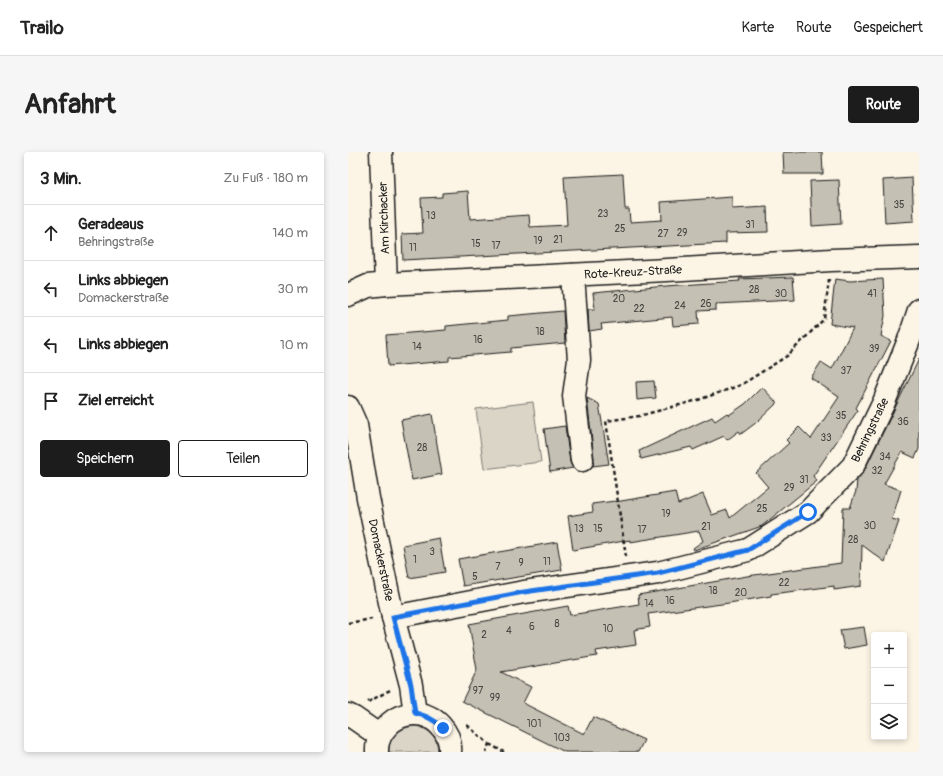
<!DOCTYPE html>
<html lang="de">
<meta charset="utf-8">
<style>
body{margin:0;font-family:Pangolin,sans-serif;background:#f6f6f6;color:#222}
.controls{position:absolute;right:12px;bottom:12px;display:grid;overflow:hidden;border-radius:4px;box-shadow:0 2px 6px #0003}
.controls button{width:36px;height:36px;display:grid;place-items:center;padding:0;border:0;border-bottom:1px solid #e0e0e0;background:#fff;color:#222;font:20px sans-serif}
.stop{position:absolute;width:12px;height:12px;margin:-9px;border:3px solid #1a73e8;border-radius:50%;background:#fff}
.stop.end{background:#1a73e8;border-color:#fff;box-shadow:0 1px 4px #0008}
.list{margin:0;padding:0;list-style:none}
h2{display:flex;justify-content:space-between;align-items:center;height:52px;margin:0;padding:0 16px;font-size:17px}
h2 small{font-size:13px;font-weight:400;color:#767676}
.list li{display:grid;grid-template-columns:26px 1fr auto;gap:12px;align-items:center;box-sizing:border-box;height:56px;padding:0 16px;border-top:1px solid #e0e0e0}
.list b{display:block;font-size:15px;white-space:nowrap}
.list p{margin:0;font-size:13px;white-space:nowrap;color:#767676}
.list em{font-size:13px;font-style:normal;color:#767676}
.actions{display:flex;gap:8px;padding:12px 16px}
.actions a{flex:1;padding:9px 0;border:1px solid #1c1c1c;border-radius:4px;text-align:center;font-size:14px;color:#1c1c1c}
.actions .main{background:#1c1c1c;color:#fff}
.icon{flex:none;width:22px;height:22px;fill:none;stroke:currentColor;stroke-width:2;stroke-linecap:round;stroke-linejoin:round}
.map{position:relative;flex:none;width:571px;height:600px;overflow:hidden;border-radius:4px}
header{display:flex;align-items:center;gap:24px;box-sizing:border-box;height:56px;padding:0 20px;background:#fff;border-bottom:1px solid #e0e0e0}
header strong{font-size:19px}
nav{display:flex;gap:22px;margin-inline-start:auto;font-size:14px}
.intro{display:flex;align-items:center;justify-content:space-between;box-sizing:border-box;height:96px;padding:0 24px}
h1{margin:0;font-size:28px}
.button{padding:10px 18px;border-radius:4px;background:#1c1c1c;color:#fff;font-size:14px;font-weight:700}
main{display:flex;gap:24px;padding:0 24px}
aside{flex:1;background:#fff;border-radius:4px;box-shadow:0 2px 6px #0003}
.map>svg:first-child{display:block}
.green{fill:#dbd5c8;stroke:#7c7872}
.building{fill:#c4c0b3;stroke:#1c1c1c}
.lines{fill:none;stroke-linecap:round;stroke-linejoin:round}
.minor-casing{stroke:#1c1c1c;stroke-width:25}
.major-casing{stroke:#1c1c1c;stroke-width:25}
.path{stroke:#1c1c1c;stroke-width:2.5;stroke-dasharray:4 3;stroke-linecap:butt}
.minor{stroke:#fcf5e5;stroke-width:22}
.major{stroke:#fcf5e5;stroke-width:22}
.route{stroke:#1a73e8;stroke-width:5}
.labels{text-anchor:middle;stroke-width:4;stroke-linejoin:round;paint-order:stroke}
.number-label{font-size:10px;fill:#464542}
.street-label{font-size:12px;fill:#1c1c1c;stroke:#fcf5e5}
</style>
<header>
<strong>Trailo</strong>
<nav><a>Karte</a><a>Route</a><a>Gespeichert</a></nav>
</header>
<div class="intro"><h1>Anfahrt</h1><a class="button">Route</a></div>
<main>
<aside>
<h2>3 Min.<small>Zu Fuß · 180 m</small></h2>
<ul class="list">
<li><svg class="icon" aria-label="ahead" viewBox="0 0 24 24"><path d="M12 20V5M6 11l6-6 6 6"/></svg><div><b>Geradeaus</b><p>Behringstraße</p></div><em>140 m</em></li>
<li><svg class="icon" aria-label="left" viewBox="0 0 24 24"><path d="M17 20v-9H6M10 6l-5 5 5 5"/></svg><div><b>Links abbiegen</b><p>Domackerstraße</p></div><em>30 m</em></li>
<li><svg class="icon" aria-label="left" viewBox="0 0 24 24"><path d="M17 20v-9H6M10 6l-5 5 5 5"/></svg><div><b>Links abbiegen</b></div><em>10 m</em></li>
<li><svg class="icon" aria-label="arrive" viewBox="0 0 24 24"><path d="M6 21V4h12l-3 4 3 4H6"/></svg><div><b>Ziel erreicht</b></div></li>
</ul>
<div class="actions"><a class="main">Speichern</a><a>Teilen</a></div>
</aside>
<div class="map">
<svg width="571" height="600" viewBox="0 0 571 600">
<rect width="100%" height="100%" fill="#fcf5e5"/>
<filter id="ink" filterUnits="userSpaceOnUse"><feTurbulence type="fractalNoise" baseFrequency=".025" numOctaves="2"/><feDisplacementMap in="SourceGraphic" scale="8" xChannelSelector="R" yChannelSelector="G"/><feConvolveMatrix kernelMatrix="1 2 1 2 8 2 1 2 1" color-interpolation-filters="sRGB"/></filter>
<g filter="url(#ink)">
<g class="green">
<polygon points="185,250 193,310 136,317 128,257"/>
<path d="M68,574C83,578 89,584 90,600H41C40,583 53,575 68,574Z"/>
</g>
<g class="building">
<polygon points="435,0 474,0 475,22 436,22"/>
<polygon points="275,22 277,57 281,57 282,70 314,68 313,50 384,45 384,57 419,55 420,80 378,81 378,91 55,108 54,82 75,81 73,46 94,45 94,41 120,39 122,67 181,63 182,75 219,73 216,25"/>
<polygon points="564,26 566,69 537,71 535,28"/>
<polygon points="491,28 493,72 464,74 462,29"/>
<polygon points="445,125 447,148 368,152 368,158 350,159 351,172 325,174 324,165 253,172 254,177 241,179 240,157 247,157 245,141 318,134 392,129 391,127"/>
<polygon points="487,127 502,129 535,127 537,164 533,184 543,189 508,256 510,258 465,324 469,329 414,374 346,398 345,396 355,389 351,379 282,390 282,388 225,398 220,364 245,360 244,352 267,349 267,350 327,340 330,352 355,342 364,363 379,358 382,366 420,335 408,321 441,291 438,288 451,275 463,287 491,245 463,226 473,210 484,217 505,176 482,172"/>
<polygon points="215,159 217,191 163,196 163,200 101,205 101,209 40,214 38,183 98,178 98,174 160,168 160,164"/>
<polygon points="571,207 571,297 567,306 554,300 536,332 553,338 544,367 551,369 537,410 514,393 513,434 486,438 486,434 448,439 423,442 423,444 381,451 300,462 302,475 286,478 288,493 248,499 249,504 153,520 183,535 175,551 236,582 245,565 296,588 290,600 217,600 114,549 129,518 121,472 220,454 222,463 291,452 290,443 399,424 493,411 495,356 502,356 508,339 509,328 516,319"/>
<polygon points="306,229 308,246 289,248 288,230"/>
<polygon points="414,235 429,251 409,270 393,282 391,279 379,288 376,284 345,298 343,295 293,307 291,299 364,265 367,269 379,261 381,263 397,252"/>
<polygon points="239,246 251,252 261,312 245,314 246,306"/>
<polygon points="84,262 94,322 64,328 53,268"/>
<polygon points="217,274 222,310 225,316 202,320 196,277"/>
<polygon points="91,386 97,420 61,426 55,393"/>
<polygon points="209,390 214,418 115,434 110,407"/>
<polygon points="516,475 519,493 496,497 492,478"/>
</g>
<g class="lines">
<g class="minor-casing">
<g id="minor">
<polyline points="33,0 38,132"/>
<polyline points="225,123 231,208 226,244 234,308"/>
<polyline points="0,143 20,134 38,132 319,118 483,108 571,105"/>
<polyline points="0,255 8,273 20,346 45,465 63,533 67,561"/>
<polyline points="45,465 176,440 310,421 400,398 460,360 505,314 536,250 561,188 571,158"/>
</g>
</g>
<g class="major-casing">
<g id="major">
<polyline points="0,563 6,566 32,584"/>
<path d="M29,600C28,580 46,562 66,562C86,561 104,581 102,600"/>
</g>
</g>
<g class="path">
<polyline points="278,405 258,269 291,264 350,248 393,233 439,204 476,167 481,128"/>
<polyline points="0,471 24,467"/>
<polyline points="20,550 42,538"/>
<polyline points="119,573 141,592 138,600"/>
<polyline points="141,592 156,600"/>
</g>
<use href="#minor" class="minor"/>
<use href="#major" class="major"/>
</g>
</g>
<g class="lines" filter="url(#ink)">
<path class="route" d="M95,576C86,567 78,564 67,561L63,533L45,465L176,440L310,421L400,398L460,360"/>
</g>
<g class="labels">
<g class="number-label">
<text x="551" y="56">35</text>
<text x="255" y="65">23</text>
<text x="83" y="67">13</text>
<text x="402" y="76">31</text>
<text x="272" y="80">25</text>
<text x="334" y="84">29</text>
<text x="315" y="85">27</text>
<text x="210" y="91">21</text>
<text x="190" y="92">19</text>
<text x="128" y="95">15</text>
<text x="148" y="97">17</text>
<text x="65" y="99">11</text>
<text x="406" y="141">28</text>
<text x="433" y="145">30</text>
<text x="524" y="145">41</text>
<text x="271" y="150">20</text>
<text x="358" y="155">26</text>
<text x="332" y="157">24</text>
<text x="291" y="160">22</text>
<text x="192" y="183">18</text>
<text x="130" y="191">16</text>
<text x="69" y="198">14</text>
<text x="526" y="200">39</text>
<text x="498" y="222">37</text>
<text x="493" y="267">35</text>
<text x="555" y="273">36</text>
<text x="478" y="289">33</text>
<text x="74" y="299">28</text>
<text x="537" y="308">34</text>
<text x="529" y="322">32</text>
<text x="456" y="331">31</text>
<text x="441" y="339">29</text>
<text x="414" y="360">25</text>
<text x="318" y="365">19</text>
<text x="522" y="377">30</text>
<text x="358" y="378">21</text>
<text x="231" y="380">13</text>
<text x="250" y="380">15</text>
<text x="294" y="381">17</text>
<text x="505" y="391">28</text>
<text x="84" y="403">3</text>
<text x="67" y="411">1</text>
<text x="199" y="413">11</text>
<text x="173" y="414">9</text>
<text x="150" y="418">7</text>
<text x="127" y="428">5</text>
<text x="436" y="434">22</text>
<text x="365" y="442">18</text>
<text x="393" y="444">20</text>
<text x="322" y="452">16</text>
<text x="301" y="455">14</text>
<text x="209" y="475">8</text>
<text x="184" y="478">6</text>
<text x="260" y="480">10</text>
<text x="161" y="482">4</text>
<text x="136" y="486">2</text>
<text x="130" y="542">97</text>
<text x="147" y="549">99</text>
<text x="186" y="575">101</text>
<text x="214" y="589">103</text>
</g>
<g class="street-label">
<text transform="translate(36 66) rotate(-92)" y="4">Am Kirchacker</text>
<text transform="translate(285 120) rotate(-3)" y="4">Rote-Kreuz-Straße</text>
<text transform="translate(522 278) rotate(-64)" y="4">Behringstraße</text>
<text transform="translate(33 408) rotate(78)" y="4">Domackerstraße</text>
</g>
</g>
</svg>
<div class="controls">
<button>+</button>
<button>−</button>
<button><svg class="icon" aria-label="layers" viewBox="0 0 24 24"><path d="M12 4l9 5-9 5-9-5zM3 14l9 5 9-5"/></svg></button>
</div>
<div class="stop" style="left:460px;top:360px"></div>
<div class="stop end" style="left:95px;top:576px"></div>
</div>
</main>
